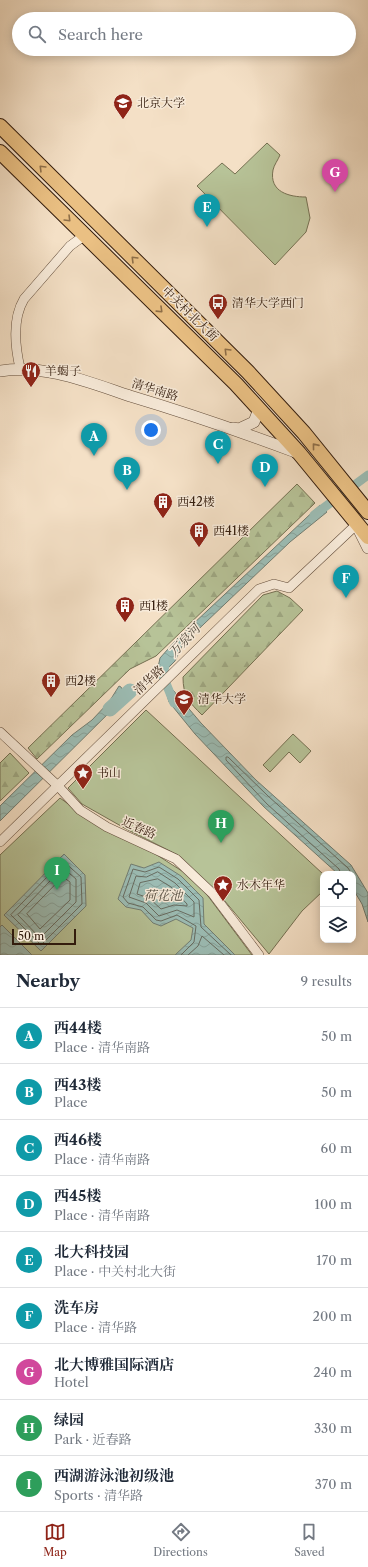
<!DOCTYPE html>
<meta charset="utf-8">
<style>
body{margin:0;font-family:"Libre Caslon Text","Noto Serif SC",serif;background:#f2f2f3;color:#1f2937}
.controls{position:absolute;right:12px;bottom:12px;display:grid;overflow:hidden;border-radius:8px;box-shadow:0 2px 10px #0003}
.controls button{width:36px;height:36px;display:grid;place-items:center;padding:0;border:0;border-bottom:1px solid #e0e1e3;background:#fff;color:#1f2937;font:20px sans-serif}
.scale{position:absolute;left:12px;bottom:10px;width:64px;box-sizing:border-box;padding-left:4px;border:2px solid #331c0d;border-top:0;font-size:11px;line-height:14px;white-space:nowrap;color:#331c0d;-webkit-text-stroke:3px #f8ebda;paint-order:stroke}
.you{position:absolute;left:151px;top:430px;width:14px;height:14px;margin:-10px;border:3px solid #fff;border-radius:50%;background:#1a73e8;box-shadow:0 0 0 6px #1a73e833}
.badge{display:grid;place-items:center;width:26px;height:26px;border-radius:50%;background:#8f2418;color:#fff;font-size:13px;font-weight:700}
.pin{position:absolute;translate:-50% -33px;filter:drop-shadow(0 1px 2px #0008)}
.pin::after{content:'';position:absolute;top:21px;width:14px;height:12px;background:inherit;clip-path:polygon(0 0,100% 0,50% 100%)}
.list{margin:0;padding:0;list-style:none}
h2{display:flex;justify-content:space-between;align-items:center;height:52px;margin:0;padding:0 16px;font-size:17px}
h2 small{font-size:13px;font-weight:400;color:#747a83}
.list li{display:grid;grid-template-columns:26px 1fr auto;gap:12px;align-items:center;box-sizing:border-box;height:56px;padding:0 16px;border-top:1px solid #e0e1e3}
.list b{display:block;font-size:15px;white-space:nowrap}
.list p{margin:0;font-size:13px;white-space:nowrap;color:#747a83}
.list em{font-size:13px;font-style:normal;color:#747a83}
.icon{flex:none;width:22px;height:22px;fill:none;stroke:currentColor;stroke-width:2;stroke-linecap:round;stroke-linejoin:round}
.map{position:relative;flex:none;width:368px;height:955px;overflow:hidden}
.search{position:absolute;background:#fff;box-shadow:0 2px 10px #0003;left:12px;right:12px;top:12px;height:44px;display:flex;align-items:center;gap:10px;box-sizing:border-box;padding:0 14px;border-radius:22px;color:#747a83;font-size:15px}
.sheet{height:556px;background:#fff}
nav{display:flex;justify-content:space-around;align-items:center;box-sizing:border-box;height:56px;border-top:1px solid #e0e1e3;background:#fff;font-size:11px;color:#747a83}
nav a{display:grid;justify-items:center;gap:2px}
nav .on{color:#8f2418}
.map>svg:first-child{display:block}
.forest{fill:url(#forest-firs);stroke:#757052}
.park{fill:#b7c398;stroke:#757052}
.water{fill:url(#water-waves);stroke:#727d72}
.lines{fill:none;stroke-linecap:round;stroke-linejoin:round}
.shore{stroke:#686c61;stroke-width:1}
.canal{stroke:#9cbdb5;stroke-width:9}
.river{stroke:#9cbdb5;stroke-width:15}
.minor-casing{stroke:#634d3b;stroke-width:10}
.tertiary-casing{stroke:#634d3b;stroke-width:12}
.primary-casing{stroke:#331c0d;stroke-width:16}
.minor{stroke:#f8ebda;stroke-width:9}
.tertiary{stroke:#f8ebda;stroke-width:11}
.primary{stroke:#eac083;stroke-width:14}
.oneway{stroke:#8e6e48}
.labels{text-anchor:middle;stroke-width:3;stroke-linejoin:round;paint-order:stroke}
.poi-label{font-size:12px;fill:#331c0d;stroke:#f8ebda;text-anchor:start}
.street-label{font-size:12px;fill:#331c0d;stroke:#f8ebda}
.water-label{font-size:13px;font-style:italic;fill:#524c3f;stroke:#f8ebda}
</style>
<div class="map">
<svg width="368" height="955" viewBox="0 0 368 955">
<defs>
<pattern id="forest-firs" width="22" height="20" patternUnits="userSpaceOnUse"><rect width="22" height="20" fill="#b7c398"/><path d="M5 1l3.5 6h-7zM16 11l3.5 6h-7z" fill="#9ea782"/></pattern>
<pattern id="water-waves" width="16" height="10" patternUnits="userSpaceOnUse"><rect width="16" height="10" fill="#9cbdb5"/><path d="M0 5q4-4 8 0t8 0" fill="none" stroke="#87a29a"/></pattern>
</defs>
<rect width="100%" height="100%" fill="#f4e0c6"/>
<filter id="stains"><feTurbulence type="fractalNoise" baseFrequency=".005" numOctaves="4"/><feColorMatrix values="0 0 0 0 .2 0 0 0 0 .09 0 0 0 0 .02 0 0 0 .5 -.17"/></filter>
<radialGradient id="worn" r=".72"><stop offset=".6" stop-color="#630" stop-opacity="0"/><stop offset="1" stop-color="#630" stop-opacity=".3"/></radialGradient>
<g class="forest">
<polygon points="297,484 315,503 156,656 130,669 37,759 28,748"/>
<path d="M277,591L290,598L303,610L202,715C189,702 183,696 183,677L263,595Z"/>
<polygon points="10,753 29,773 0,801 0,763"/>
</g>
<g class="park">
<path d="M267,143L280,155C278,160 274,165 273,170C269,192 289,197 306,197L310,218L306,232L275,265L197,186L222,163L235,174Z"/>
<polygon points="146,710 323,874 323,891 302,911 269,954 219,894 178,855 128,830 82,804 68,788"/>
<polygon points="293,734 311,751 300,763 289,752 270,772 263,765"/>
<polygon points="60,798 93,822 146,848 196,880 252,955 0,955 0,855"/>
</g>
<g class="water">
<polygon points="320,505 327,512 290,542 183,644 175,661 162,674 157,672 160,658 176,640"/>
<polygon points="119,686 121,687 126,696 0,821 0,806 72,735 92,720 109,702"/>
<polygon points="173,690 201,723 256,780 351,865 368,893 368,922 362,904 353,889 353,874 338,874 264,807 195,734 169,702 167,695"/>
<polygon points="64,854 85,875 86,906 41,951 4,915"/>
<polygon points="159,862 181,876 203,898 204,924 235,955 175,955 191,940 193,928 176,919 161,926 153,923 141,910 126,907 118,899 131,864 144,868"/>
<polygon points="2,925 32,955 0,955 0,927"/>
</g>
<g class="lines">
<g class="shore">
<polygon points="63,861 81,877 82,904 41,945 11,915"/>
<polygon points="63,868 76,879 76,902 40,938 18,915"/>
<polygon points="158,872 175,883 194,902 194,917 177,910 159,916 146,903 129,897 136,876 146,877"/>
<polyline points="341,874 339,869 267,804 226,760 226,757 228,757 268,796 348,868 352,874"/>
<polygon points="63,877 70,882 70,900 40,929 27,914"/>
<polygon points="158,879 171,887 187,904 187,906 174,905 161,909 149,898 137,894 140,883"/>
<polyline points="181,955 194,942 196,926 177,915 161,921 156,920 143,907 128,903 123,897 133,869 145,872 159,867 178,879 199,900 201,927 231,955"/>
<polyline points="188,955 198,946 202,936 224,955"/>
</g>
<g class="canal">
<polyline points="314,515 368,475"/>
<polyline points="166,660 163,676 174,703"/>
</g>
<polyline class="river" points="110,709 130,691"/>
<g class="minor-casing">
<g id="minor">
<path d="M20,368C15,346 12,319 24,299L70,246L85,235"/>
<polyline points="0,732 58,786 80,810 107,827 176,859 213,894 259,955"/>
<polyline points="0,842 259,589 274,584 289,588 357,524"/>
</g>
</g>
<g class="tertiary-casing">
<g id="tertiary">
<path d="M0,371C45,364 88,382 130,396C187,413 242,432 298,453"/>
<polyline points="233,428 239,429 254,422 259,409"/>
<polyline points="359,530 368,548"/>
</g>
</g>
<g class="primary-casing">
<g id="primary">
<polyline points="0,126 248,372 304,433 368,512"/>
<polyline points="0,152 236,384 299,453 368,537"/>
</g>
</g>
<use href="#minor" class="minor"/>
<use href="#tertiary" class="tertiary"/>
<use href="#primary" class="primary"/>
</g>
<defs><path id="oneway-chevron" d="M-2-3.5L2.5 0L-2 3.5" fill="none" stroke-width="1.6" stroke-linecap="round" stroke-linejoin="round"/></defs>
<g class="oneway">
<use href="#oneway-chevron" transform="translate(42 168) rotate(-135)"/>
<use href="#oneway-chevron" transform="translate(68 219) rotate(45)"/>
<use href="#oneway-chevron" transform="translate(134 259) rotate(-135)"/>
<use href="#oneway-chevron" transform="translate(160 310) rotate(44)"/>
<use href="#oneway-chevron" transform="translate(227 351) rotate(-135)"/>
<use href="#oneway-chevron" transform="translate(315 446) rotate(-129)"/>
</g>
<defs>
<g id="university-pin" transform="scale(1)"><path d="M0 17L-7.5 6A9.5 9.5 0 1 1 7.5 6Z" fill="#8f2418" stroke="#f8ebda"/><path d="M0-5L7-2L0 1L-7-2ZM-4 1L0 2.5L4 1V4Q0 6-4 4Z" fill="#fff"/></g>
<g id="bus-pin" transform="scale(1)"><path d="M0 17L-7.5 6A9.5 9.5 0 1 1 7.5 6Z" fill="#8f2418" stroke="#f8ebda"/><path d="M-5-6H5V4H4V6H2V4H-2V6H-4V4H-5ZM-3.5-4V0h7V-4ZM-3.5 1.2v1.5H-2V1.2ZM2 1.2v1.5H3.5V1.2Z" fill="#fff"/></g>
<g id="restaurant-pin" transform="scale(1)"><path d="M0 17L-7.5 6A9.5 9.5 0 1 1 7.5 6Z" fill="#8f2418" stroke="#f8ebda"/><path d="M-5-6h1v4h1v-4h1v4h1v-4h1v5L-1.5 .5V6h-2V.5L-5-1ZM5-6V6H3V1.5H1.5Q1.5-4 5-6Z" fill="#fff"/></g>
<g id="building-pin" transform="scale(1)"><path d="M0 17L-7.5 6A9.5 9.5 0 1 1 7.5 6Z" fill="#8f2418" stroke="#f8ebda"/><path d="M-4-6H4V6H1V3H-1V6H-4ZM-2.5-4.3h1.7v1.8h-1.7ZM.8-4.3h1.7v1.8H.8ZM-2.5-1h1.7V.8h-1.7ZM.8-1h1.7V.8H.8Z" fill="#fff"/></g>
<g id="sight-pin" transform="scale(1)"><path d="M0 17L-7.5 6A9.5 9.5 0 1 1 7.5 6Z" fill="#8f2418" stroke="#f8ebda"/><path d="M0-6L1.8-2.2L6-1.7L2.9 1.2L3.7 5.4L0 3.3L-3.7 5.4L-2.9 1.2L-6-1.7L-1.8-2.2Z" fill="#fff"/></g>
</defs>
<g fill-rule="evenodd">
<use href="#university-pin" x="123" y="103"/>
<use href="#bus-pin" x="218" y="303"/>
<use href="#restaurant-pin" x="31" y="371"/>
<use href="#building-pin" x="163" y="502"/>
<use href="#building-pin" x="199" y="531"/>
<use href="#building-pin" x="125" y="606"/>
<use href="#building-pin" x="51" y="681"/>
<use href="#university-pin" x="184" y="699"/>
<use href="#sight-pin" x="83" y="773"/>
<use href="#sight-pin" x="223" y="885"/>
</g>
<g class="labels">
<g class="poi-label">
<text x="137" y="107">北京大学</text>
<text x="232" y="307">清华大学西门</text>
<text x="45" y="375">羊蝎子</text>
<text x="177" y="506">西42楼</text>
<text x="213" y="535">西41楼</text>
<text x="139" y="610">西1楼</text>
<text x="65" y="685">西2楼</text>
<text x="198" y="703">清华大学</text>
<text x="97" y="777">书山</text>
<text x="237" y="889">水木年华</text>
</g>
<g class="street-label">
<text transform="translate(190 314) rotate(44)" y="4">中关村北大街</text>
<text transform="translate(155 390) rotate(17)" y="4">清华南路</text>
<text transform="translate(149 680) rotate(-43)" y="4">清华路</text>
<text transform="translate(139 828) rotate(24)" y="4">近春路</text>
</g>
<g class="water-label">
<text transform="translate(184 640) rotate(-47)" y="5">万泉河</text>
<text x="163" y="900">荷花池</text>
</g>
</g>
<rect width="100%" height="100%" filter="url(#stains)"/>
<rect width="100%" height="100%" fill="url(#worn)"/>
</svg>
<div class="controls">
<button><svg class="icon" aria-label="locate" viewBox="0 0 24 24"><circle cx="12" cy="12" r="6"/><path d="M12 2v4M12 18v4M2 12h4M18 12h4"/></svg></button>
<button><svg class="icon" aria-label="layers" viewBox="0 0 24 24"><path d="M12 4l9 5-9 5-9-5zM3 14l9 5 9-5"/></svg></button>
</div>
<div class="scale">50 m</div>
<div class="you"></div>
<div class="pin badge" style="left:94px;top:456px;background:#0f9aa8">A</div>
<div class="pin badge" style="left:127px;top:490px;background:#0f9aa8">B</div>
<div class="pin badge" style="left:218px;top:464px;background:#0f9aa8">C</div>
<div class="pin badge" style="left:265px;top:487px;background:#0f9aa8">D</div>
<div class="pin badge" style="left:207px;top:227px;background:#0f9aa8">E</div>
<div class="pin badge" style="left:346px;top:598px;background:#0f9aa8">F</div>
<div class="pin badge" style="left:335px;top:192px;background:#d1479c">G</div>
<div class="pin badge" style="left:221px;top:843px;background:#2e9e5b">H</div>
<div class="pin badge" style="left:57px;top:890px;background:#2e9e5b">I</div>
<div class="search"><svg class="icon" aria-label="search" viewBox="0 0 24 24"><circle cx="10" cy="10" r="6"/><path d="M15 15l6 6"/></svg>Search here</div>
</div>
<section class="sheet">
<h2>Nearby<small>9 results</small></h2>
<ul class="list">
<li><span class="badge" style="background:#0f9aa8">A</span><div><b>西44楼</b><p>Place · 清华南路</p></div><em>50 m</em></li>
<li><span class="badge" style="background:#0f9aa8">B</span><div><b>西43楼</b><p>Place</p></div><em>50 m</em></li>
<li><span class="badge" style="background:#0f9aa8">C</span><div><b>西46楼</b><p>Place · 清华南路</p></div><em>60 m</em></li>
<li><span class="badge" style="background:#0f9aa8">D</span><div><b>西45楼</b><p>Place · 清华南路</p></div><em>100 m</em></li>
<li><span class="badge" style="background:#0f9aa8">E</span><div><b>北大科技园</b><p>Place · 中关村北大街</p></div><em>170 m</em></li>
<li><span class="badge" style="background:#0f9aa8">F</span><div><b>洗车房</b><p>Place · 清华路</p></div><em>200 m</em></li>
<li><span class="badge" style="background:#d1479c">G</span><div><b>北大博雅国际酒店</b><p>Hotel</p></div><em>240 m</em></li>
<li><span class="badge" style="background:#2e9e5b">H</span><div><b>绿园</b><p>Park · 近春路</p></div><em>330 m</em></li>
<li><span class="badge" style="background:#2e9e5b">I</span><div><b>西湖游泳池初级池</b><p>Sports · 清华路</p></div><em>370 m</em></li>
</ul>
</section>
<nav>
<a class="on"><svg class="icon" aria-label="map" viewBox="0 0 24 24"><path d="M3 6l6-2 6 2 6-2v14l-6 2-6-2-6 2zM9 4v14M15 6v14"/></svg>Map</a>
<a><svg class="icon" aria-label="directions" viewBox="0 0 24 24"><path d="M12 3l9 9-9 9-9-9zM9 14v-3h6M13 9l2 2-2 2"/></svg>Directions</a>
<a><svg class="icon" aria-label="saved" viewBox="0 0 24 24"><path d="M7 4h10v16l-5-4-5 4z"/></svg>Saved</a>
</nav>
